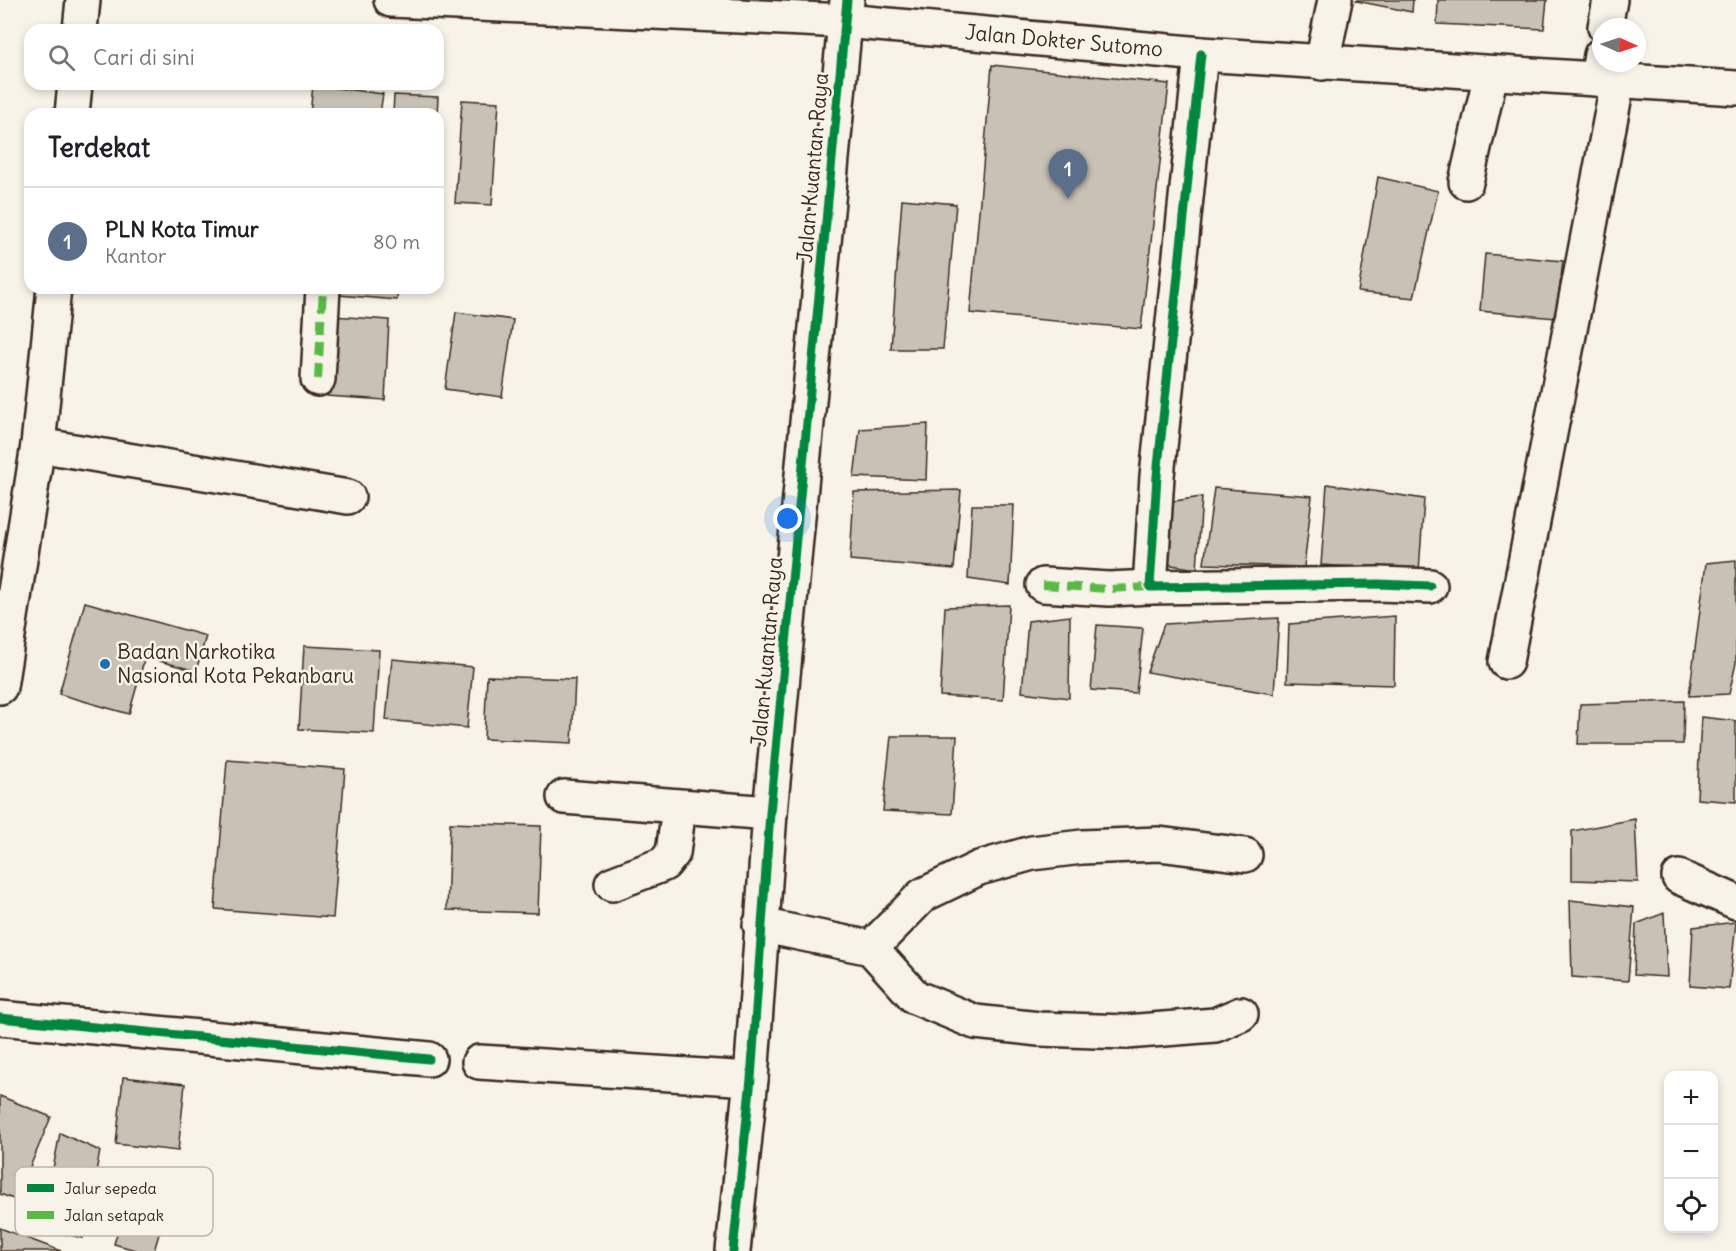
<!DOCTYPE html>
<html lang="id">
<meta charset="utf-8">
<style>
body{margin:0;font-family:Delius,sans-serif;background:#f2f2f2;color:#202124}
.controls{position:absolute;right:18px;bottom:18px;display:grid;overflow:hidden;border-radius:12px;box-shadow:0 3px 9px #0003}
.controls button{width:54px;height:54px;display:grid;place-items:center;padding:0;border:0;border-bottom:2px solid #e0e0e0;background:#fff;color:#202124;font:30px sans-serif}
.compass{position:absolute;left:1592px;top:18px;width:54px;height:54px;border-radius:50%;background:#fff;box-shadow:0 3px 9px #0003;rotate:93deg}
.you{position:absolute;left:788px;top:519px;width:21px;height:21px;margin:-15px;border:4px solid #fff;border-radius:50%;background:#1a73e8;box-shadow:0 0 0 9px #1a73e833}
.badge{display:grid;place-items:center;width:39px;height:39px;border-radius:50%;background:#d93025;color:#fff;font-size:20px;font-weight:700}
.pin{position:absolute;translate:-50% -50px;filter:drop-shadow(0 2px 3px #0008)}
.pin::after{content:'';position:absolute;top:32px;width:21px;height:18px;background:inherit;clip-path:polygon(0 0,100% 0,50% 100%)}
.list{margin:0;padding:0;list-style:none}
h2{display:flex;justify-content:space-between;align-items:center;height:78px;margin:0;padding:0 24px;font-size:26px}
h2 small{font-size:20px;font-weight:400;color:#757577}
.list li{display:grid;grid-template-columns:39px 1fr auto;gap:18px;align-items:center;box-sizing:border-box;height:108px;padding:0 24px;border-top:2px solid #e0e0e0}
.list b{display:block;font-size:22px;white-space:nowrap}
.list p{margin:0;font-size:20px;white-space:nowrap;color:#757577}
.list em{font-size:20px;font-style:normal;color:#757577}
.icon{flex:none;width:33px;height:33px;fill:none;stroke:currentColor;stroke-width:2;stroke-linecap:round;stroke-linejoin:round}
.map{position:relative;flex:none;width:1736px;height:1251px;overflow:hidden}
.search{position:absolute;background:#fff;box-shadow:0 3px 9px #0003;left:24px;top:24px;width:420px;height:66px;display:flex;align-items:center;gap:15px;box-sizing:border-box;padding:0 21px;border-radius:18px;color:#757577;font-size:22px}
.panel{position:absolute;background:#fff;box-shadow:0 3px 9px #0003;left:24px;top:108px;width:420px;height:186px;border-radius:18px}
.map>svg:first-child{display:block}
.building{fill:#c8c1b6;stroke:#3b2a1e;stroke-width:1.5}
.lines{fill:none;stroke-linecap:round;stroke-linejoin:round}
.minor-casing{stroke:#3b2a1e;stroke-width:38}
.major-casing{stroke:#3b2a1e;stroke-width:38}
.minor{stroke:#f7f3e8;stroke-width:33}
.major{stroke:#f7f3e8;stroke-width:33}
.quiet{stroke:#58b947;stroke-width:8;stroke-dasharray:15 8;stroke-linecap:butt}
.cycleway-casing{stroke:#f7f3e8;stroke-width:13}
.cycleway{stroke:#00873e;stroke-width:9}
.poi-dot{fill:#1f6fb2;stroke:#f7f3e8;stroke-width:2}
.labels{text-anchor:middle;stroke-width:5;stroke-linejoin:round;paint-order:stroke}
.street-label{font-size:21px;fill:#3b2a1e;stroke:#f7f3e8}
.poi-label{font-size:21px;fill:#3b2a1e;stroke:#f7f3e8;text-anchor:start}
.key{fill:#f7f3e8;stroke:#bfb7ab;stroke-width:1.5}
.key-label{font-size:16px;fill:#3b2a1e}
</style>
<div class="map">
<svg width="1736" height="1251" viewBox="0 0 1736 1251">
<rect width="100%" height="100%" fill="#f7f3e8"/>
<filter id="ink" filterUnits="userSpaceOnUse"><feTurbulence type="fractalNoise" baseFrequency=".0167" numOctaves="2"/><feDisplacementMap in="SourceGraphic" scale="12" xChannelSelector="R" yChannelSelector="G"/><feConvolveMatrix kernelMatrix="1 2 1 2 8 2 1 2 1" color-interpolation-filters="sRGB"/></filter>
<g filter="url(#ink)">
<g class="building">
<polygon points="1413,0 1412,12 1356,1 1356,0"/>
<polygon points="1438,0 1547,0 1544,29 1437,24"/>
<polygon points="992,65 1169,84 1141,329 970,313"/>
<polygon points="313,85 383,94 380,114 310,114"/>
<polygon points="394,95 438,97 437,114 393,114"/>
<polygon points="462,100 499,102 492,205 455,203"/>
<polygon points="1378,177 1438,191 1414,298 1358,292"/>
<polygon points="902,199 956,204 943,349 891,349"/>
<polygon points="1485,254 1563,261 1556,318 1480,311"/>
<polygon points="339,288 398,288 397,300 339,295"/>
<polygon points="456,312 513,320 502,397 445,389"/>
<polygon points="333,316 389,320 385,400 327,396"/>
<polygon points="928,424 926,480 854,477 860,429"/>
<polygon points="1327,484 1424,499 1419,571 1321,565"/>
<polygon points="1214,488 1312,496 1304,567 1204,564"/>
<polygon points="961,490 954,569 850,560 854,492"/>
<polygon points="1202,497 1197,569 1165,564 1168,502"/>
<polygon points="972,505 1014,505 1010,585 968,579"/>
<polygon points="1736,560 1736,663 1729,694 1689,696 1706,563"/>
<polygon points="85,602 206,636 196,671 145,657 129,714 59,694"/>
<polygon points="1009,605 1003,700 940,696 945,607"/>
<polygon points="1070,616 1069,698 1022,692 1028,621"/>
<polygon points="1395,616 1394,685 1287,682 1289,624"/>
<polygon points="1279,618 1274,694 1147,672 1164,624"/>
<polygon points="1097,625 1143,628 1136,693 1091,690"/>
<polygon points="304,646 379,650 374,733 299,729"/>
<polygon points="392,659 473,667 467,728 386,720"/>
<polygon points="487,676 575,679 572,743 484,739"/>
<polygon points="1684,701 1683,744 1578,744 1580,704"/>
<polygon points="1701,717 1736,721 1736,802 1697,799"/>
<polygon points="891,736 957,736 952,814 883,811"/>
<polygon points="227,760 345,769 333,918 215,909"/>
<polygon points="1635,819 1638,882 1572,880 1572,831"/>
<polygon points="450,823 541,826 538,913 447,910"/>
<polygon points="1570,900 1634,907 1628,981 1572,977"/>
<polygon points="1664,913 1667,977 1634,975 1636,924"/>
<polygon points="1736,922 1729,989 1690,986 1693,927"/>
<polygon points="123,1077 185,1084 178,1151 116,1144"/>
<polygon points="0,1096 51,1117 16,1200 0,1194"/>
<polygon points="60,1133 100,1151 83,1238 41,1229"/>
<polygon points="130,1189 169,1200 154,1251 139,1251 114,1244"/>
<polygon points="0,1228 61,1251 0,1251"/>
</g>
<g class="lines">
<g class="minor-casing">
<g id="minor">
<polyline points="1605,27 1610,0"/>
<polyline points="80,30 83,0"/>
<polyline points="1201,54 1157,476 1150,587 1379,584 1430,586"/>
<polyline points="1322,63 1335,0"/>
<polyline points="1597,79 1601,55"/>
<polyline points="72,114 75,84"/>
<polyline points="1466,182 1491,74"/>
<polyline points="318,379 323,288"/>
<polyline points="38,445 348,497"/>
<polyline points="1043,585 1109,589 1150,587"/>
<polyline points="1506,662 1618,80"/>
<polyline points="0,687 38,445 54,288"/>
<polyline points="564,797 770,813"/>
<polyline points="1679,877 1736,902"/>
<polyline points="612,884 664,864 673,853 679,807"/>
<polyline points="760,925 871,948 915,997 975,1022 1039,1029 1126,1032 1215,1025 1241,1014"/>
<polyline points="871,948 923,895 979,868 1032,853 1082,847 1159,844 1245,855"/>
<polyline points="0,1018 429,1059"/>
<polyline points="479,1062 751,1079"/>
<polyline points="733,1251 751,1079 770,813 847,0"/>
</g>
</g>
<g class="major-casing">
<polyline id="major" points="391,0 845,21 1201,54 1736,88"/>
</g>
<use href="#minor" class="minor"/>
<use href="#major" class="major"/>
<g class="quiet">
<polyline points="318,379 323,288"/>
<polyline points="1043,585 1109,589 1150,587"/>
</g>
<g class="cycleway-casing">
<g id="cycleway">
<polyline points="1201,54 1157,476 1150,587 1379,584 1430,586"/>
<polyline points="0,1018 429,1059"/>
<polyline points="733,1251 751,1079 770,813 847,0"/>
</g>
</g>
<use href="#cycleway" class="cycleway"/>
</g>
</g>
<circle class="poi-dot" cx="105" cy="664" r="6"/>
<g class="labels">
<g class="street-label">
<text transform="translate(1064 41) rotate(5)" y="7">Jalan Dokter Sutomo</text>
<text transform="translate(813 168) rotate(-85)" y="7">Jalan Kuantan Raya</text>
<text transform="translate(767 652) rotate(-85)" y="7">Jalan Kuantan Raya</text>
</g>
<g class="poi-label">
<text x="117" y="659">Badan Narkotika<tspan x="117" dy="24">Nasional Kota Pekanbaru</tspan></text>
</g>
</g>
<rect x="15" y="1167" width="198" height="69" rx="9" class="key"/>
<rect x="27" y="1184" width="27" height="8" fill="#00873e"/>
<rect x="27" y="1211" width="27" height="8" fill="#58b947"/>
<g class="key-label">
<text x="64" y="1194">Jalur sepeda</text>
<text x="64" y="1221">Jalan setapak</text>
</g>
</svg>
<div class="controls">
<button>+</button>
<button>−</button>
<button><svg class="icon" aria-label="locate" viewBox="0 0 24 24"><circle cx="12" cy="12" r="6"/><path d="M12 2v4M12 18v4M2 12h4M18 12h4"/></svg></button>
</div>
<svg class="compass" viewBox="-18 -18 36 36"><path d="M0-13l5 13h-10z" fill="#e53935"/><path d="M0 13l5-13h-10z" fill="#757577"/></svg>
<div class="you"></div>
<div class="pin badge" style="left:1068px;top:199px;background:#5c6f8a">1</div>
<div class="search"><svg class="icon" aria-label="search" viewBox="0 0 24 24"><circle cx="10" cy="10" r="6"/><path d="M15 15l6 6"/></svg>Cari di sini</div>
<section class="panel">
<h2>Terdekat<small></small></h2>
<ul class="list">
<li><span class="badge" style="background:#5c6f8a">1</span><div><b>PLN Kota Timur</b><p>Kantor</p></div><em>80 m</em></li>
</ul>
</section>
</div>
